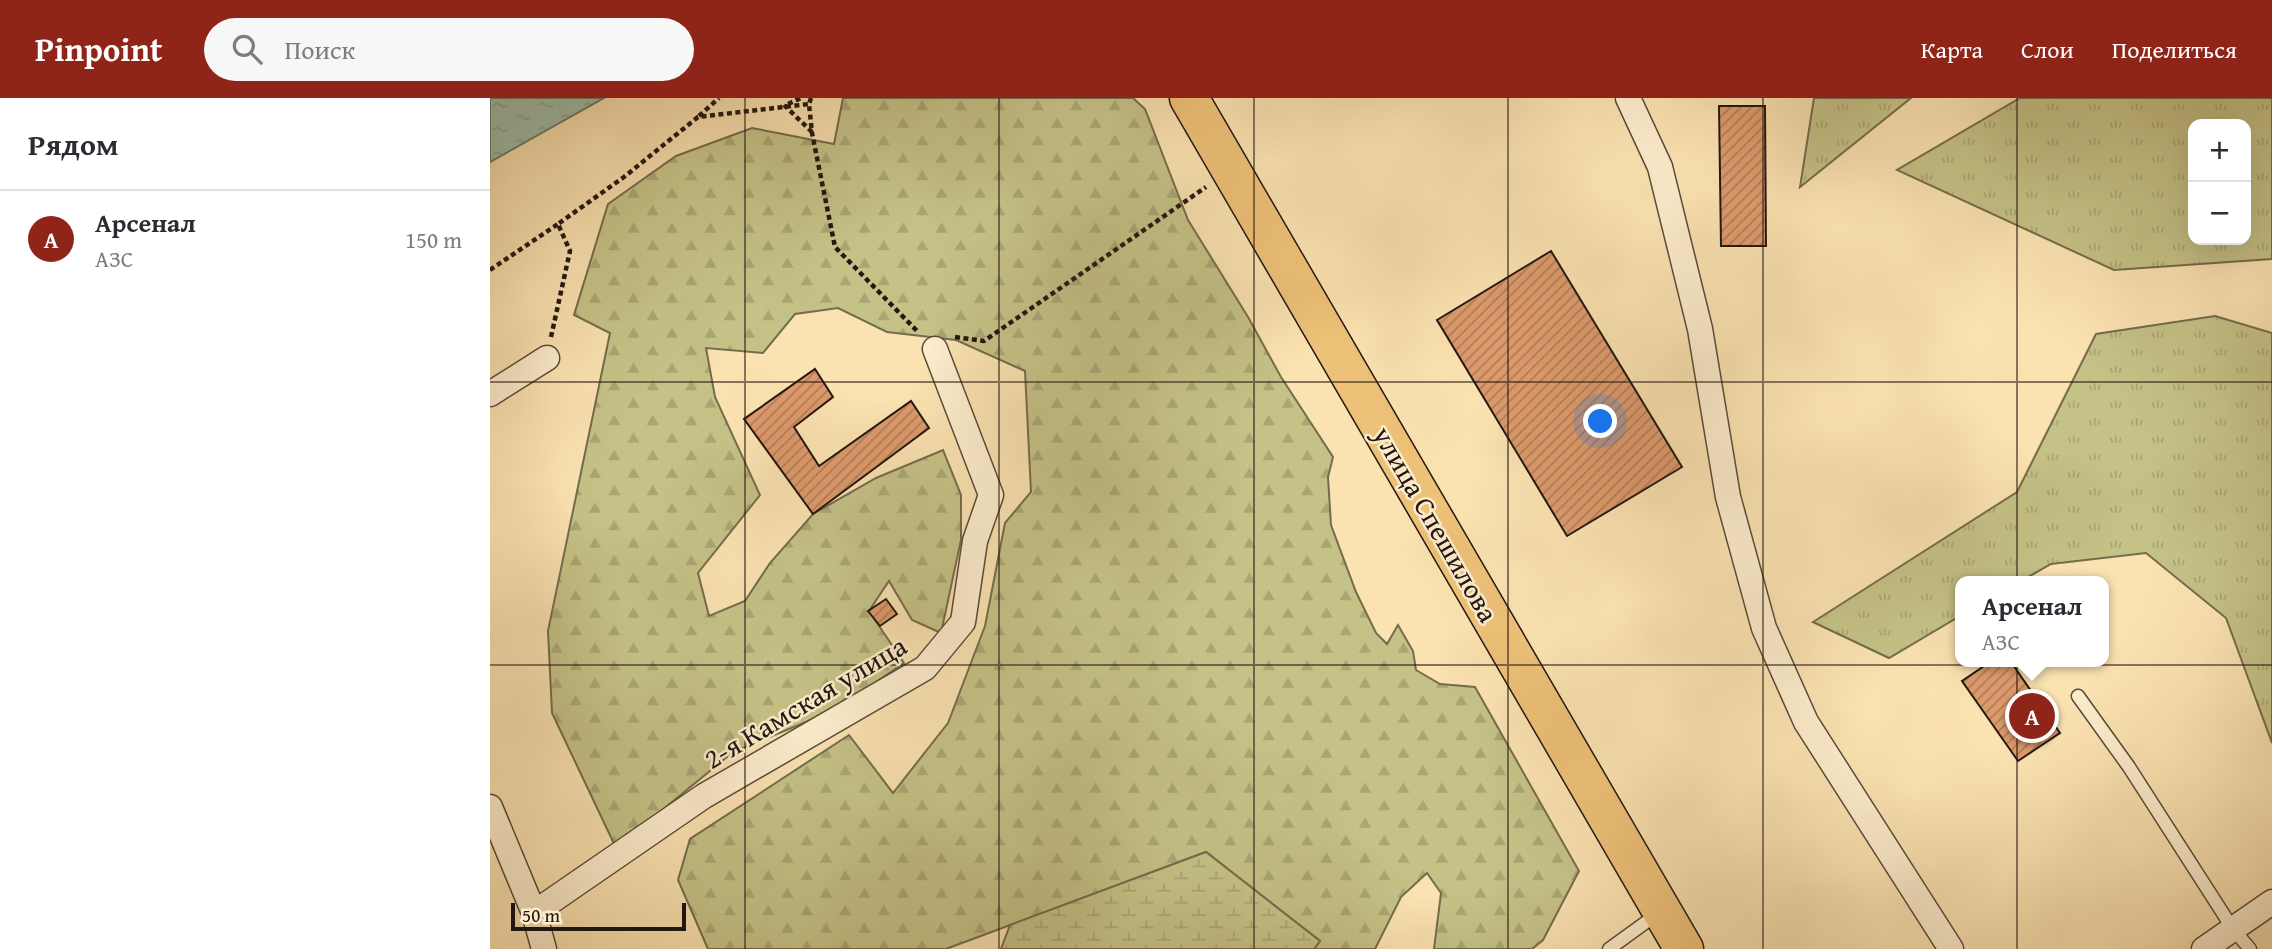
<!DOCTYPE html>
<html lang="ru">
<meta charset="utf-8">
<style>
body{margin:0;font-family:"Gentium Book Plus",serif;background:#f7f7f7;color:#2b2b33}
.controls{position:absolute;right:21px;top:21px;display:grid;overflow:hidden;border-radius:14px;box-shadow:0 7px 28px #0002}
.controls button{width:63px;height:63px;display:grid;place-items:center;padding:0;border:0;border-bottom:2px solid #e1e1e2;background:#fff;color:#2b2b33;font:35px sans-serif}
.scale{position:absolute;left:21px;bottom:18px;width:175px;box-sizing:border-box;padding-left:7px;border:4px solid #221711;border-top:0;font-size:19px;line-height:24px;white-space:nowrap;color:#221711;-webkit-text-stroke:5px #fceccc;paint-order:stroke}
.you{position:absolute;left:1111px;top:324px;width:24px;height:24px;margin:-18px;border:5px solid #fff;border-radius:50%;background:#1a73e8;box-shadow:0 0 0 10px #1a73e833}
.badge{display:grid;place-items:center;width:46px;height:46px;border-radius:50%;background:#8f2418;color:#fff;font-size:23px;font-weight:700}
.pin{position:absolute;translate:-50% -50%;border:4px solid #fff;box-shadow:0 2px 7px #0006}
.popup{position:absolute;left:1465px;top:478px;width:154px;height:91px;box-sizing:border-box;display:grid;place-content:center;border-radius:14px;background:#fff;filter:drop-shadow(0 2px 5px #0005);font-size:23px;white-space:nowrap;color:#7c7c81}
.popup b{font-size:26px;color:#2b2b33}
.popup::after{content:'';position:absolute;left:50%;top:100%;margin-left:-14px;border:14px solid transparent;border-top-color:#fff}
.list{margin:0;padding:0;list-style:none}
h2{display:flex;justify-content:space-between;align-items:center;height:91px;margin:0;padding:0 28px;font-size:30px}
h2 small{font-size:23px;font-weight:400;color:#7c7c81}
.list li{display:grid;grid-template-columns:46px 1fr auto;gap:21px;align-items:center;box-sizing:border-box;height:98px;padding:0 28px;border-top:2px solid #e1e1e2}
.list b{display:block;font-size:26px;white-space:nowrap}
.list p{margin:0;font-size:23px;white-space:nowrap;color:#7c7c81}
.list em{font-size:23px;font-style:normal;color:#7c7c81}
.icon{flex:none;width:38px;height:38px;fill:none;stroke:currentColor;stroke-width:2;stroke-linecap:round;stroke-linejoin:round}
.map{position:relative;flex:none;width:1782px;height:851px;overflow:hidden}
header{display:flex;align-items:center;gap:42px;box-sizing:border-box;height:98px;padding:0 35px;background:#8f2418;color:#fff}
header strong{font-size:33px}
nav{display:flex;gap:38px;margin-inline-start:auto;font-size:24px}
.search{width:490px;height:63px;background:#f7f7f7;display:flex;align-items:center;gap:18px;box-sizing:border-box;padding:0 24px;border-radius:38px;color:#7c7c81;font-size:26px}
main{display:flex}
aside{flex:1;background:#fff}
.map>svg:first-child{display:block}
.grass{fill:url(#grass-tufts);stroke:#746c4c;stroke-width:2;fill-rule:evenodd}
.forest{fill:url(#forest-firs);stroke:#746c4c;stroke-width:2}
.wetland{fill:url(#wetland-marsh);stroke:#746c4c;stroke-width:2}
.water{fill:url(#water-ripples);stroke:#6d7b6c;stroke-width:2}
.building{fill:url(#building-hatch);stroke:#221711;stroke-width:2}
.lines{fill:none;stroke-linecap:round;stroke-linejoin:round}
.service-casing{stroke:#584a39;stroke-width:15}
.minor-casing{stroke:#584a39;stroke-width:27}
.primary-casing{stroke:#221711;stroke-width:41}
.path{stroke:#221711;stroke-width:4.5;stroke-dasharray:5 3.5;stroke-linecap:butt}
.service{stroke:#fceccc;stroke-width:12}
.minor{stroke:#fceccc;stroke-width:24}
.primary{stroke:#eec178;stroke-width:38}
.grid{fill:none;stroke:#221711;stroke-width:2;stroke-opacity:0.55}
.labels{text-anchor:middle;stroke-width:5;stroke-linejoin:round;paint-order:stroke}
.street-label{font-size:28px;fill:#221711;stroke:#fceccc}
</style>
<header>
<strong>Pinpoint</strong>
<div class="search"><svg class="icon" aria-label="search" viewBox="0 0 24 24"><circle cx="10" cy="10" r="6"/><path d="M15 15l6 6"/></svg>Поиск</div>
<nav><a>Карта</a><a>Слои</a><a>Поделиться</a></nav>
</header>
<main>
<aside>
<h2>Рядом<small></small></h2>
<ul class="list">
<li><span class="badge">A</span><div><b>Арсенал</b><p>АЗС</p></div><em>150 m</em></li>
</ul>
</aside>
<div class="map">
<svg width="1782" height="851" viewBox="0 0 1782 851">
<defs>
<pattern id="grass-tufts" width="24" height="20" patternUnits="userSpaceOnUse" patternTransform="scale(1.75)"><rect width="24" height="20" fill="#c5c287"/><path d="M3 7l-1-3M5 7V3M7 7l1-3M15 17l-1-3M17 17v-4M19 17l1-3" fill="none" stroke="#a9a674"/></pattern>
<pattern id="forest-firs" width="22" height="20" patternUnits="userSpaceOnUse" patternTransform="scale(1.75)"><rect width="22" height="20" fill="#c5c287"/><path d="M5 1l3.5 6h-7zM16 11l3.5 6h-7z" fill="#a9a674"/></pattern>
<pattern id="wetland-marsh" width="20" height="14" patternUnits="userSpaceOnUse" patternTransform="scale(1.75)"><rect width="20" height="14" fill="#c5c287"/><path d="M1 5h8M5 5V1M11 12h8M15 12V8" fill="none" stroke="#a9a674"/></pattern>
<pattern id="water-ripples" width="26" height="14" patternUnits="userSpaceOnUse" patternTransform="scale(1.75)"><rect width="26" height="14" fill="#9fbea9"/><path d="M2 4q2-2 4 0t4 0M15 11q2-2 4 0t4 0" fill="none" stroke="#89a390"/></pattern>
<pattern id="building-hatch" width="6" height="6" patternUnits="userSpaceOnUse" patternTransform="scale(1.75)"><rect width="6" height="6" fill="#dd9a6c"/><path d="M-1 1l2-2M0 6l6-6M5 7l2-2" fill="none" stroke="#b37d57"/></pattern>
</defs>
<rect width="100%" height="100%" fill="#fbe2b1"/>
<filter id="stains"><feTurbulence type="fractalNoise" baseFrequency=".00286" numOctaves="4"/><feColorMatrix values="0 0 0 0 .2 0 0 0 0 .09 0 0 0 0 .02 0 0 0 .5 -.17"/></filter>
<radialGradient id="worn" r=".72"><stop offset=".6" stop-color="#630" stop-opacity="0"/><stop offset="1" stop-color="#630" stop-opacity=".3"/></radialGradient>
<g class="grass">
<polygon points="1324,0 1421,0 1310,89"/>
<path d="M1530,0H1782V161L1624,172L1407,72ZM1756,26V142H1703V26Z"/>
<polygon points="1725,218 1782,235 1782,645 1736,520 1656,455 1561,466 1531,483 1470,483 1470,518 1399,560 1323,524 1527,394 1606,236"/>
</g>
<polygon class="forest" points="353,0 643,0 655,11 698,122 758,219 791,279 843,359 838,379 841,427 866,494 886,535 897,546 908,527 923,553 926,572 950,586 985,589 1089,773 1053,842 1042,851 944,851 951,795 937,775 911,799 885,851 824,851 830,843 716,754 456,851 218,851 188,782 200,741 359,637 403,695 458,625 495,528 515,425 541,394 535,273 466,242 397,234 348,210 305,216 273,255 216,250 225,299 270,397 208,475 219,518 255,503 280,465 323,416 386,380 453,352 471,397 471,442 451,535 422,522 399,483 379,513 414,565 345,612 243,654 126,750 62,615 58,533 120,235 84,217 118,106 186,58 262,30 344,46"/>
<polygon class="wetland" points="716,754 830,843 824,851 511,851 520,827"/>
<polygon class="water" points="0,0 114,0 0,64"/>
<g class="building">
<polygon points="1229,8 1275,8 1276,148 1231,148"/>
<polygon points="1061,153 1192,369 1077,438 947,222"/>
<polygon points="325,271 343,299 304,329 329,368 421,303 439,330 323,416 254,321"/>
<polygon points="396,501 407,516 390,528 378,513"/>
<polygon points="1500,564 1521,564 1570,635 1528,663 1472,583"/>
</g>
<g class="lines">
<g class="service-casing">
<g id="service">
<polyline points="1588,598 1639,669 1743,831 1760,851"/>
<polyline points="1119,851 1170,814"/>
</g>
</g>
<g class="minor-casing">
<g id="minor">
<polyline points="1138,0 1170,69 1210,231 1238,399 1274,530 1316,624 1461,851"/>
<polyline points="0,296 57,260"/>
<polyline points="0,709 44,815 54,851"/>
<polyline points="44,815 214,698 435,570 473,524 485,443 501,397 445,251"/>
<polyline points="1714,851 1782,804"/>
</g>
</g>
<g class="primary-casing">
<polyline id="primary" points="699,0 1194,851"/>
</g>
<g class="path">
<polyline points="321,0 319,6 322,35 345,149 429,235"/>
<polyline points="298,6 311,0"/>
<polyline points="294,7 322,34"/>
<polyline points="209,18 229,0"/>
<polyline points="0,172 68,126"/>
<polyline points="61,239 80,153 68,126 134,79 208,19 319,6"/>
<polyline points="465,239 494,243 716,89"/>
</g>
<use href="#service" class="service"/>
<use href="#minor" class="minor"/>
<use href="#primary" class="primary"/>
</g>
<path class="grid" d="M255,0V851M509,0V851M764,0V851M1018,0V851M1273,0V851M1527,0V851M0,284H1782M0,567H1782"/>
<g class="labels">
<g class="street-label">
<text transform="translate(946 426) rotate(60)" y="10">улица Спешилова</text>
<text transform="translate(315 604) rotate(-31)" y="10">2-я Камская улица</text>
</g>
</g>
<rect width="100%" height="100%" filter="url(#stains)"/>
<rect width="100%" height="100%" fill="url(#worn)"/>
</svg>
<div class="controls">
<button>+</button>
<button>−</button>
</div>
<div class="scale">50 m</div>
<div class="you"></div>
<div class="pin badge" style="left:1542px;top:618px">A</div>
<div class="popup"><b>Арсенал</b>АЗС</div>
</div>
</main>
